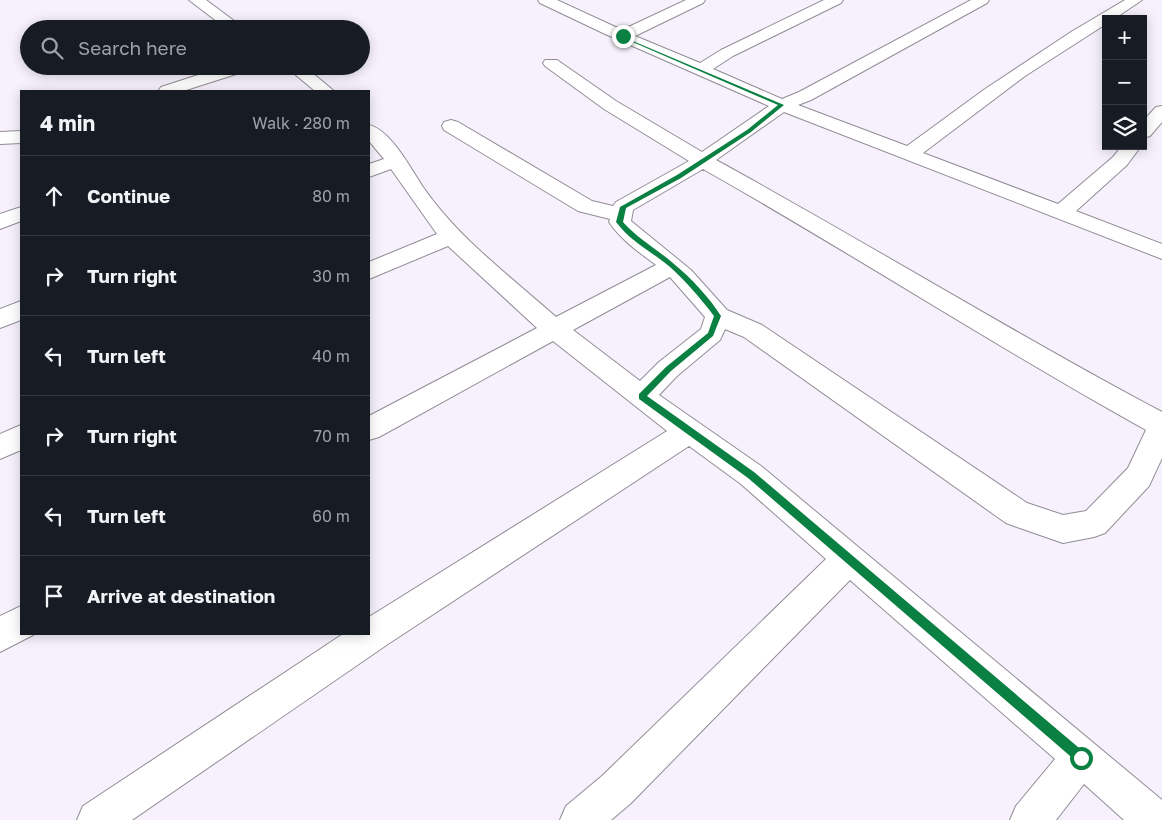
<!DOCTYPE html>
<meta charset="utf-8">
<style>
body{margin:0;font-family:"Golos Text",sans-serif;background:#242831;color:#f1f3f6}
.controls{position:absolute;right:15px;top:15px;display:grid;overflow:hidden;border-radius:0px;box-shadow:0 2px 12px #0003}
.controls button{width:45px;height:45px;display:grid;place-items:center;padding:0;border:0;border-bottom:1px solid #363941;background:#171b24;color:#f1f3f6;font:25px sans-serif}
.stop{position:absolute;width:15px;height:15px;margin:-11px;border:4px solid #0b8043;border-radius:50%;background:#fff}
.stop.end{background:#0b8043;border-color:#fff;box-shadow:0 1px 5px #0008}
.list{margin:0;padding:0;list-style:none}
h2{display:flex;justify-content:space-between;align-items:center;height:65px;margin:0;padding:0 20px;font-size:21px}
h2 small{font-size:16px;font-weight:400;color:#9ea1a6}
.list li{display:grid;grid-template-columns:32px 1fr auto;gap:15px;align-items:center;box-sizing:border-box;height:80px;padding:0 20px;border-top:1px solid #363941}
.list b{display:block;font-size:19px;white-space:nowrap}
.list em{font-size:16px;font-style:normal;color:#9ea1a6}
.icon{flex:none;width:28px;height:28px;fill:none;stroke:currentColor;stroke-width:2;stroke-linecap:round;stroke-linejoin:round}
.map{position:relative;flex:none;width:1162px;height:820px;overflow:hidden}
.search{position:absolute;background:#171b24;box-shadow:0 2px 12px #0003;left:20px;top:20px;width:350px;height:55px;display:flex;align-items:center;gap:12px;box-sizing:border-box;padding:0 18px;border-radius:28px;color:#9ea1a6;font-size:19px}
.panel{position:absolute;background:#171b24;box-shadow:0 2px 12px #0003;left:20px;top:90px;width:350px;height:545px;border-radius:0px}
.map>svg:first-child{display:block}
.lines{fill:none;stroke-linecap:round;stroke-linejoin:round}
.minor-casing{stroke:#918d96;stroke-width:2}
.minor{fill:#fff;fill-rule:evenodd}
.route{fill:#0b8043}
</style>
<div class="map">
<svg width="1162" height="820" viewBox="0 0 1162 820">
<rect width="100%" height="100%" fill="#f6f1fc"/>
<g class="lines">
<g class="minor-casing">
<g id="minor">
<polygon points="189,0 206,0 245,29 227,29"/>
<path d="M538,0H557L622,30L686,0H705L703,3L635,36L700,63L721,50L824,0H843L841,3L733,56L713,69L782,99L799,92L971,0H989L987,3L811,100L798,105L907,146L985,89L1071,32L1125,0H1142L1114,19H1106V24L1025,76L923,153L1058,204L1113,157L1122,146H1141L1127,165L1076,211L1162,244V259L784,112L716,160C866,242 1011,332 1162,412V458L1149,486L1105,533L1094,537L1063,543L1017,527L1006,523L744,337L725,329L720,340L677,376L659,395L761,466L1162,800V820H1124L1084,784L1056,820H1010L1016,806L1055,759L850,580L630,804L611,820H560L566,806L602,776L826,559L741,484L689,446L388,644L132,820H77L83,806L343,634H369V617L667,431L553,341L379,437L369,440V416L537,328L448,246L369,279V262L437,234L391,169L369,177V164L384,159L369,141V125C391,130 411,169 423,187C458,238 510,276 556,317L656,265C639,252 621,240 609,222L610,219L578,211L444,130L442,126L444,122L451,120L458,122L592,201L613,206L616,202L689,161L604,109L545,66L543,63L545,60H557L616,101L702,152L769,106L603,33L540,3ZM703,169C852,253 996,347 1146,430L1128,468L1086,511L1063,515L1027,503L762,325L727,310L691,270L631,221L633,210ZM670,277L705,317L701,329L659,362L640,381L573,330Z"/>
<polygon points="226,66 251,66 249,70 183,91 158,91 161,87"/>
<polygon points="285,66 304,66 334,91 315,91"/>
<polygon points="1162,106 1162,122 1150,136 1143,138 1143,121 1156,107"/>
<polygon points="21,131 21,143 0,144 0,132"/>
<polygon points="21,207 21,221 0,229 0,214"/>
<polygon points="21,301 21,320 0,328 0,309"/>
<polygon points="21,425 21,450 0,459 0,434"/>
<polygon points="21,606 21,634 33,635 0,652 0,616"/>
</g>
</g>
<use href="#minor" class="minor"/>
</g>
<path class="route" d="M621,36L784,105L751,132L681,178L626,208L623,222C638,239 657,249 674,264C691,278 709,297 721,316L713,336L671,371L647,396L754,472L1085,753L1087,758L1085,762L1081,763L1077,762L748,478L639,399V394L666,367L708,333L714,316C701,299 686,281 670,267C651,251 631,242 616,222L620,207L677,175L747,130L778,105L621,37Z"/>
</svg>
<div class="controls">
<button>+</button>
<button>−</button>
<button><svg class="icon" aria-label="layers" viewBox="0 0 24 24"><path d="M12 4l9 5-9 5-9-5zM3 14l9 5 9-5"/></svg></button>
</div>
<div class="stop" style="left:1081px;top:758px"></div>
<div class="stop end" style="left:623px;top:36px"></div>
<div class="search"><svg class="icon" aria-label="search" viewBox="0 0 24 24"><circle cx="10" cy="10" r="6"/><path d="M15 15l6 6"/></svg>Search here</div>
<section class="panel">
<h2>4 min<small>Walk · 280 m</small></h2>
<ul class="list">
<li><svg class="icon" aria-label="ahead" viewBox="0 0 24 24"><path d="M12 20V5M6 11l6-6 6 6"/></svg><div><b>Continue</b></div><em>80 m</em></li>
<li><svg class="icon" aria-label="right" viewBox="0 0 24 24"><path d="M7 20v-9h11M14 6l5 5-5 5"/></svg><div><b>Turn right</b></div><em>30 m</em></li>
<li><svg class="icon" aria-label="left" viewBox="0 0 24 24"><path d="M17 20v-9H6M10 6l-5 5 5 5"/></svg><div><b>Turn left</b></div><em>40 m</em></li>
<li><svg class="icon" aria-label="right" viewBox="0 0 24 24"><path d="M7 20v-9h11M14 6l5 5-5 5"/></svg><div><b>Turn right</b></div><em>70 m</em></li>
<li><svg class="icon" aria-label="left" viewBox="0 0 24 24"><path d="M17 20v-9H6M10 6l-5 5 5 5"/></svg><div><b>Turn left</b></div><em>60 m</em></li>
<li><svg class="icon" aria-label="arrive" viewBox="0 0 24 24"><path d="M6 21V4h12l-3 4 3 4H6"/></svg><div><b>Arrive at destination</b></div></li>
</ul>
</section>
</div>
